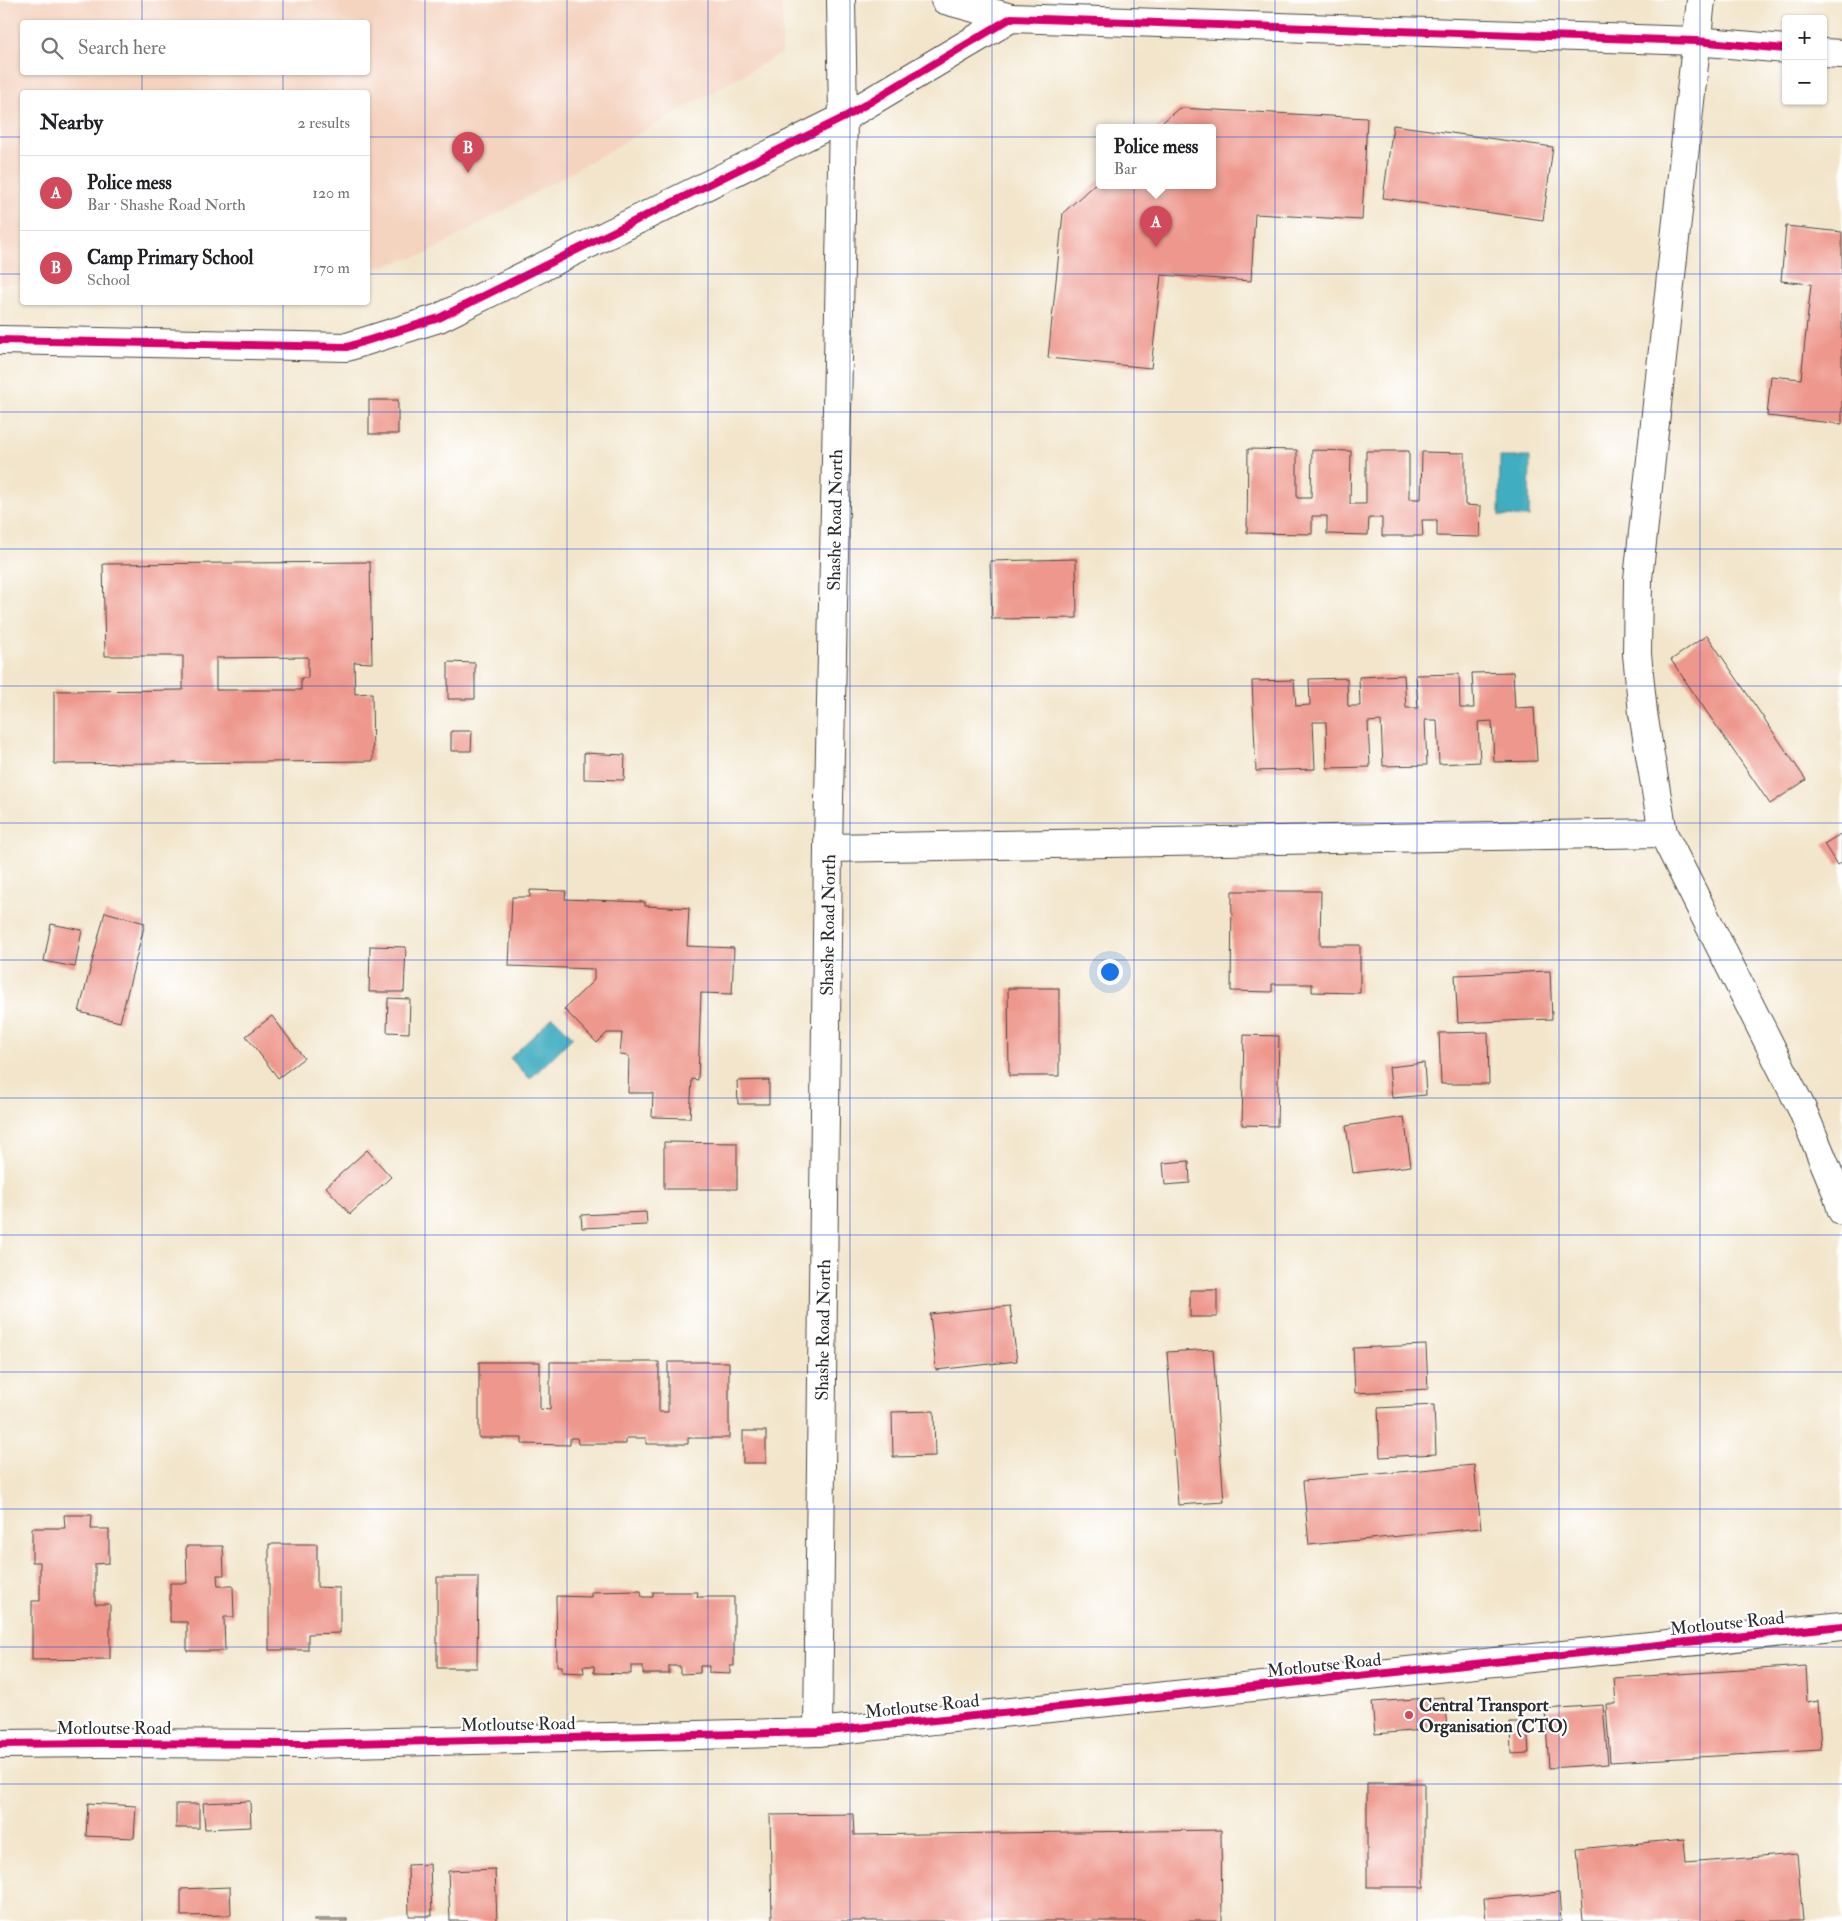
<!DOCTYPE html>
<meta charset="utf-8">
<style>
body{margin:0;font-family:"IM FELL Double Pica",serif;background:#f6f6f6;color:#202124}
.controls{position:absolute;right:15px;top:15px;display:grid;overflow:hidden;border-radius:5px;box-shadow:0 1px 4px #0004}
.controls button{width:45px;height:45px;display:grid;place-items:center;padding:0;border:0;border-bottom:1px solid #e0e0e0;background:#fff;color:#202124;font:25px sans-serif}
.you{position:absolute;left:1109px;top:971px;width:18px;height:18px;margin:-12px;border:4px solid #fff;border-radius:50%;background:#1a73e8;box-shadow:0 0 0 8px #1a73e833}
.badge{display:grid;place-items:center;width:32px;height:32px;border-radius:50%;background:#d1495b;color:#fff;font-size:16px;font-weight:700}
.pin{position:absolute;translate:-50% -41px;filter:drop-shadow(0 1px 2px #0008)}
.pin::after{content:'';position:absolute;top:26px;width:18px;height:15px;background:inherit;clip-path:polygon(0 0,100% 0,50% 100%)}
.popup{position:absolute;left:1096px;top:124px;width:120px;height:65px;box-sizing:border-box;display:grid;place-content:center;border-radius:5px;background:#fff;filter:drop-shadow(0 1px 4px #0005);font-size:16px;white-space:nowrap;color:#757577}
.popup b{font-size:19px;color:#202124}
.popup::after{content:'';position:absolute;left:50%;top:100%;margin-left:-10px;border:10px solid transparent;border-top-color:#fff}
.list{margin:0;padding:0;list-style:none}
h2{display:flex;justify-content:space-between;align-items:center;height:65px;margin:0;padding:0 20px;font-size:21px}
h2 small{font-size:16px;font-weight:400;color:#757577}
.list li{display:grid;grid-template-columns:32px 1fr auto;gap:15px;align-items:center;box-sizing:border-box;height:75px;padding:0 20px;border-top:1px solid #e0e0e0}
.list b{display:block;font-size:19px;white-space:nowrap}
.list p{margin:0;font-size:16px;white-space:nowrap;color:#757577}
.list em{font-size:16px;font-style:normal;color:#757577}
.icon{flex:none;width:28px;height:28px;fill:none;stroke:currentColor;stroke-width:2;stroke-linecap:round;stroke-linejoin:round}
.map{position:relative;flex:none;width:1842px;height:1921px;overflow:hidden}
.search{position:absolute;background:#fff;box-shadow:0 1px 4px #0004;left:20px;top:20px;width:350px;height:55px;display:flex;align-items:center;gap:12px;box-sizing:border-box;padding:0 18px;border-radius:5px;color:#757577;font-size:19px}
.panel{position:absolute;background:#fff;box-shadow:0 1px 4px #0004;left:20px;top:90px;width:350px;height:215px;border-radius:5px}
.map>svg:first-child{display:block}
.built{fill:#f4d3bf;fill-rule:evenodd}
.water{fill:#41adc0;stroke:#366c76}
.building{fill:#ee978c;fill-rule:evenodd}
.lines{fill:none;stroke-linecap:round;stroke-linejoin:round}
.minor-casing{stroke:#494743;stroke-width:30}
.minor{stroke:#fff;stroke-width:28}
.cycleway-casing{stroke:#fff;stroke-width:11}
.cycleway{stroke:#d6006c;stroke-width:8}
.grid{fill:none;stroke:#1d4ed8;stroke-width:1;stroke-opacity:0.55}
.poi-dot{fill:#d1495b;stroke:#fff;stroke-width:2}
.labels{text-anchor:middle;stroke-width:4.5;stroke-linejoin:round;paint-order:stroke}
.street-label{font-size:18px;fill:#2b2b2b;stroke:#fff}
.poi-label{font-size:18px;font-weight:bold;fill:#2b2b2b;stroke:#fff;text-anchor:start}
</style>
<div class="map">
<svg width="1842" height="1921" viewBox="0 0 1842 1921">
<rect width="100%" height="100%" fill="#fff"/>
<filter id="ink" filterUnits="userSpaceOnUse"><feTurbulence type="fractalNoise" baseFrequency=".02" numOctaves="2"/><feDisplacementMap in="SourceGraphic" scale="10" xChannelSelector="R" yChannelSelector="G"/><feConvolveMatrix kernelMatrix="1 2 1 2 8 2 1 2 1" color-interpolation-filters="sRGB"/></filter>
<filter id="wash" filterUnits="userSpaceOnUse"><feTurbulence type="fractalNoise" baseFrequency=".0096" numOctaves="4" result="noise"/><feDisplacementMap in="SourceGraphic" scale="20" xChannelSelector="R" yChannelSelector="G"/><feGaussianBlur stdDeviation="1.12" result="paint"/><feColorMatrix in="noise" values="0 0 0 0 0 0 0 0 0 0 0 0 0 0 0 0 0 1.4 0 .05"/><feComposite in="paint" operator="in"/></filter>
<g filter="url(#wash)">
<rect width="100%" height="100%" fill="#f2e5cb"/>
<path class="built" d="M0,0H782V53L426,254L368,270V92H22V283L0,284ZM22,22H368V72H22Z"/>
<g class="water">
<polygon points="1500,457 1530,457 1529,517 1499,516"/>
<polygon points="553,1017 573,1037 530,1079 510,1058"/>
</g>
<g id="blocks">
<g class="building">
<polygon points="1179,108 1367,118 1362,220 1255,214 1251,281 1161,275 1151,368 1048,358 1063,213 1100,179 1100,186 1212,186 1212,128 1156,128"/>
<polygon points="1393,125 1553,147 1543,220 1383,198"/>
<polygon points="1786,226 1842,232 1842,424 1767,416 1771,376 1801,379 1811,284 1781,281"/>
<rect x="369" y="400" width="29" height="34"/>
<polygon points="1248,449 1297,450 1297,498 1311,498 1312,450 1351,451 1350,504 1366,504 1366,451 1409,451 1409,499 1421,499 1422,452 1465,453 1465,505 1481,506 1480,537 1437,536 1437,520 1422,520 1423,536 1382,536 1382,518 1369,518 1368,535 1327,534 1327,516 1312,516 1312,534 1247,533"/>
<polygon points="1076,559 1077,618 992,619 990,561"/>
<path d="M370,562L372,663L354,662L355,694L372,693L373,761L54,764V691L183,690V656H105L103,564ZM308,657V678H301V690H216V658Z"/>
<polygon points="1707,635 1806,780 1770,804 1671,660"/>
<polygon points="448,662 475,663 475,699 448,699"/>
<polygon points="1513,672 1515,708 1534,707 1537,761 1494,762 1492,721 1478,722 1480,762 1439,764 1437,720 1425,720 1427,765 1383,766 1381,721 1368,722 1370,767 1327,768 1326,722 1313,722 1315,769 1256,771 1252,681 1294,680 1296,706 1310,705 1309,679 1347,678 1348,706 1360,706 1359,677 1404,675 1406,708 1418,708 1416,675 1459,674 1460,708 1474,708 1472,673"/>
<polygon points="451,731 472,731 471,751 451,751"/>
<polygon points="584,753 625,755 624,780 584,779"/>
<polygon points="1842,833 1842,862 1837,865 1824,844"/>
<polygon points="530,890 566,891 565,899 645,902 645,906 689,908 687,946 734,948 732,994 701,993 698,1080 692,1079 690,1118 652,1117 653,1093 628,1093 629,1056 620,1055 622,1033 607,1033 597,1043 564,1009 594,980 594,969 509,966 512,897 530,897"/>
<polygon points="1232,891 1321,891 1320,945 1360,945 1360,993 1312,992 1312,984 1272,984 1272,992 1231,991"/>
<polygon points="105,912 145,923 120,1022 79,1012"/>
<polygon points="51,924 82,930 75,967 44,961"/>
<polygon points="370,946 406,947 404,992 369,992"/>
<polygon points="1550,971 1552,1019 1458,1023 1455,975"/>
<polygon points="1008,988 1059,988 1059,1076 1009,1076"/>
<polygon points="388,998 410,999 409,1033 387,1032"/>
<polygon points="272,1016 304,1058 278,1078 246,1036"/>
<polygon points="1488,1032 1489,1084 1441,1084 1439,1033"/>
<polygon points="1244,1035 1279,1036 1277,1126 1242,1125"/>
<polygon points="1424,1063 1426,1095 1392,1098 1389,1067"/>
<polygon points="769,1080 769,1104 738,1104 737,1081"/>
<polygon points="1404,1117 1411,1166 1353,1173 1346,1126"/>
<polygon points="664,1142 737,1143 737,1189 664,1189"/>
<polygon points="367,1150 391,1177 350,1214 326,1187"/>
<polygon points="1189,1161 1190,1183 1165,1185 1163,1163"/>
<polygon points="646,1212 647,1225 582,1228 581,1215"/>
<rect x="1190" y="1290" width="27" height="27"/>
<polygon points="1010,1306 1017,1361 936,1370 930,1314"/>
<polygon points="1426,1345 1428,1389 1355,1393 1353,1348"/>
<polygon points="1213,1349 1224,1502 1178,1505 1167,1352"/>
<polygon points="479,1362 540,1362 540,1409 550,1410 550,1362 659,1362 659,1412 668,1412 668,1362 729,1362 729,1438 688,1438 688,1444 646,1444 646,1438 626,1438 626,1444 578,1444 577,1438 570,1438 570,1445 522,1444 522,1438 479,1438"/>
<polygon points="1434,1405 1436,1454 1380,1457 1378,1408"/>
<polygon points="934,1411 935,1456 893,1457 892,1412"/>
<rect x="743" y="1431" width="23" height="32"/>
<polygon points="1474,1465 1481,1528 1309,1545 1303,1481"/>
<polygon points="64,1515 92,1515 91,1529 109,1529 109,1563 95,1564 95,1604 110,1604 110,1659 32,1660 32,1601 40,1601 40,1562 32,1562 32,1528 65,1528"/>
<polygon points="269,1544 317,1544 317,1587 340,1588 340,1633 308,1634 308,1650 269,1650"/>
<polygon points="186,1546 223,1546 224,1575 217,1575 218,1586 233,1586 234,1617 224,1617 225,1651 187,1651 187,1622 170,1622 170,1583 187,1583"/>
<polygon points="437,1577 478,1577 477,1668 437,1668"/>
<polygon points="641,1591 642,1597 653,1597 653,1592 698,1592 697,1597 734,1597 734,1666 730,1666 730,1674 709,1673 709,1666 700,1666 700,1673 680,1674 680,1666 669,1666 669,1674 643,1674 643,1666 631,1666 631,1674 594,1673 594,1666 583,1666 584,1673 562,1672 562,1666 557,1666 556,1596 591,1597 591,1592"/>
<polygon points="1806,1666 1808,1702 1818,1700 1821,1750 1610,1762 1606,1704 1616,1704 1614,1678"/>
<polygon points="1444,1697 1447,1728 1375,1734 1372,1702"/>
<polygon points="1603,1705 1608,1764 1549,1768 1545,1709"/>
<polygon points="1510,1723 1527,1723 1529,1753 1511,1754"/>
<rect x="1367" y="1783" width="57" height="104"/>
<polygon points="250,1801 251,1827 205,1829 203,1803"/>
<polygon points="88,1803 136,1806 134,1838 86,1836"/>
<rect x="176" y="1804" width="23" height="24"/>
<polygon points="853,1814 854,1835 1221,1830 1222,1921 772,1921 770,1815"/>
<polygon points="1684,1839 1686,1863 1797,1854 1803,1921 1583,1921 1577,1849"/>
<polygon points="430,1864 432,1916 409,1916 408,1865"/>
<polygon points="495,1869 497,1921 450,1921 448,1871"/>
<polygon points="230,1887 231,1915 181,1916 181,1889"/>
<polygon points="1559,1893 1561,1921 1486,1921 1484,1899"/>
<rect x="314" y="1919" width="33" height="2"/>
</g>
</g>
</g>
<g filter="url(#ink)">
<use href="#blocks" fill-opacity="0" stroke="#494743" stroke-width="1"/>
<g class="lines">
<g class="minor-casing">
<g id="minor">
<polyline points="945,0 1011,18"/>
<polyline points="1701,0 1638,579 1637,654 1643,713 1663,833 1802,1109 1836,1191 1842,1211"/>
<polyline points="1823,53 1842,54"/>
<polyline points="0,340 347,347 439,318 843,118 1011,18 1696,41 1786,49"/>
<polyline points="828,848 1663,833"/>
<polyline points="818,1732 828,848 843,118 841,0"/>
<polyline points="0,1744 102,1743 308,1744 818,1732 1842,1626"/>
</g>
</g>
<use href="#minor" class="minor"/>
<g class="cycleway-casing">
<g id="cycleway">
<polyline points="0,340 347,347 439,318 843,118 1011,18 1696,41 1786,49"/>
<polyline points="0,1744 102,1743 308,1744 818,1732 1842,1626"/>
</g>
</g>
<use href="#cycleway" class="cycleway"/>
</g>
</g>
<path class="grid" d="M142,0V22M283,0V22M425,0V1921M567,0V1921M708,0V1921M850,0V1921M992,0V1921M1134,0V1921M1275,0V1921M1417,0V1921M1559,0V1921M1700,0V1921M142,72V92M283,72V92M0,137H22M368,137H1842M0,274H22M368,274H1842M142,302V1921M283,302V1921M0,412H1842M0,549H1842M0,686H1842M0,823H1842M0,960H1842M0,1098H1842M0,1235H1842M0,1372H1842M0,1509H1842M0,1647H1842M0,1784H1842"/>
<circle class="poi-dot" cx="1409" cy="1715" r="5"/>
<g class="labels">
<g class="street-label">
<text transform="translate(835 520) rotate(-89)" y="6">Shashe Road North</text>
<text transform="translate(828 925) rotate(-89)" y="6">Shashe Road North</text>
<text transform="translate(823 1330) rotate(-89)" y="6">Shashe Road North</text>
<text transform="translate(1727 1623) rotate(-6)" y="6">Motloutse Road</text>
<text transform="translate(1324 1665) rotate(-6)" y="6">Motloutse Road</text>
<text transform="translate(922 1706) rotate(-6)" y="6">Motloutse Road</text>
<text transform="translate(518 1724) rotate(-1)" y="6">Motloutse Road</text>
<text x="114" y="1734">Motloutse Road</text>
</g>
<g class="poi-label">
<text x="1419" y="1711">Central Transport<tspan x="1419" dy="21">Organisation (CTO)</tspan></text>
</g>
</g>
</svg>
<div class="controls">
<button>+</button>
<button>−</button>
</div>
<div class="you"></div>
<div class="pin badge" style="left:1156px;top:247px">A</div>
<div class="popup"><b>Police mess</b>Bar</div>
<div class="pin badge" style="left:468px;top:173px">B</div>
<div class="search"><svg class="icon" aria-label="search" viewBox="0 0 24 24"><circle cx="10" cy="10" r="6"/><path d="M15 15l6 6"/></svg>Search here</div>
<section class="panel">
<h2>Nearby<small>2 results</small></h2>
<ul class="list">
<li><span class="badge">A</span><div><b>Police mess</b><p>Bar · Shashe Road North</p></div><em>120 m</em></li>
<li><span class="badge">B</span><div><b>Camp Primary School</b><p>School</p></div><em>170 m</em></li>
</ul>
</section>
</div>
